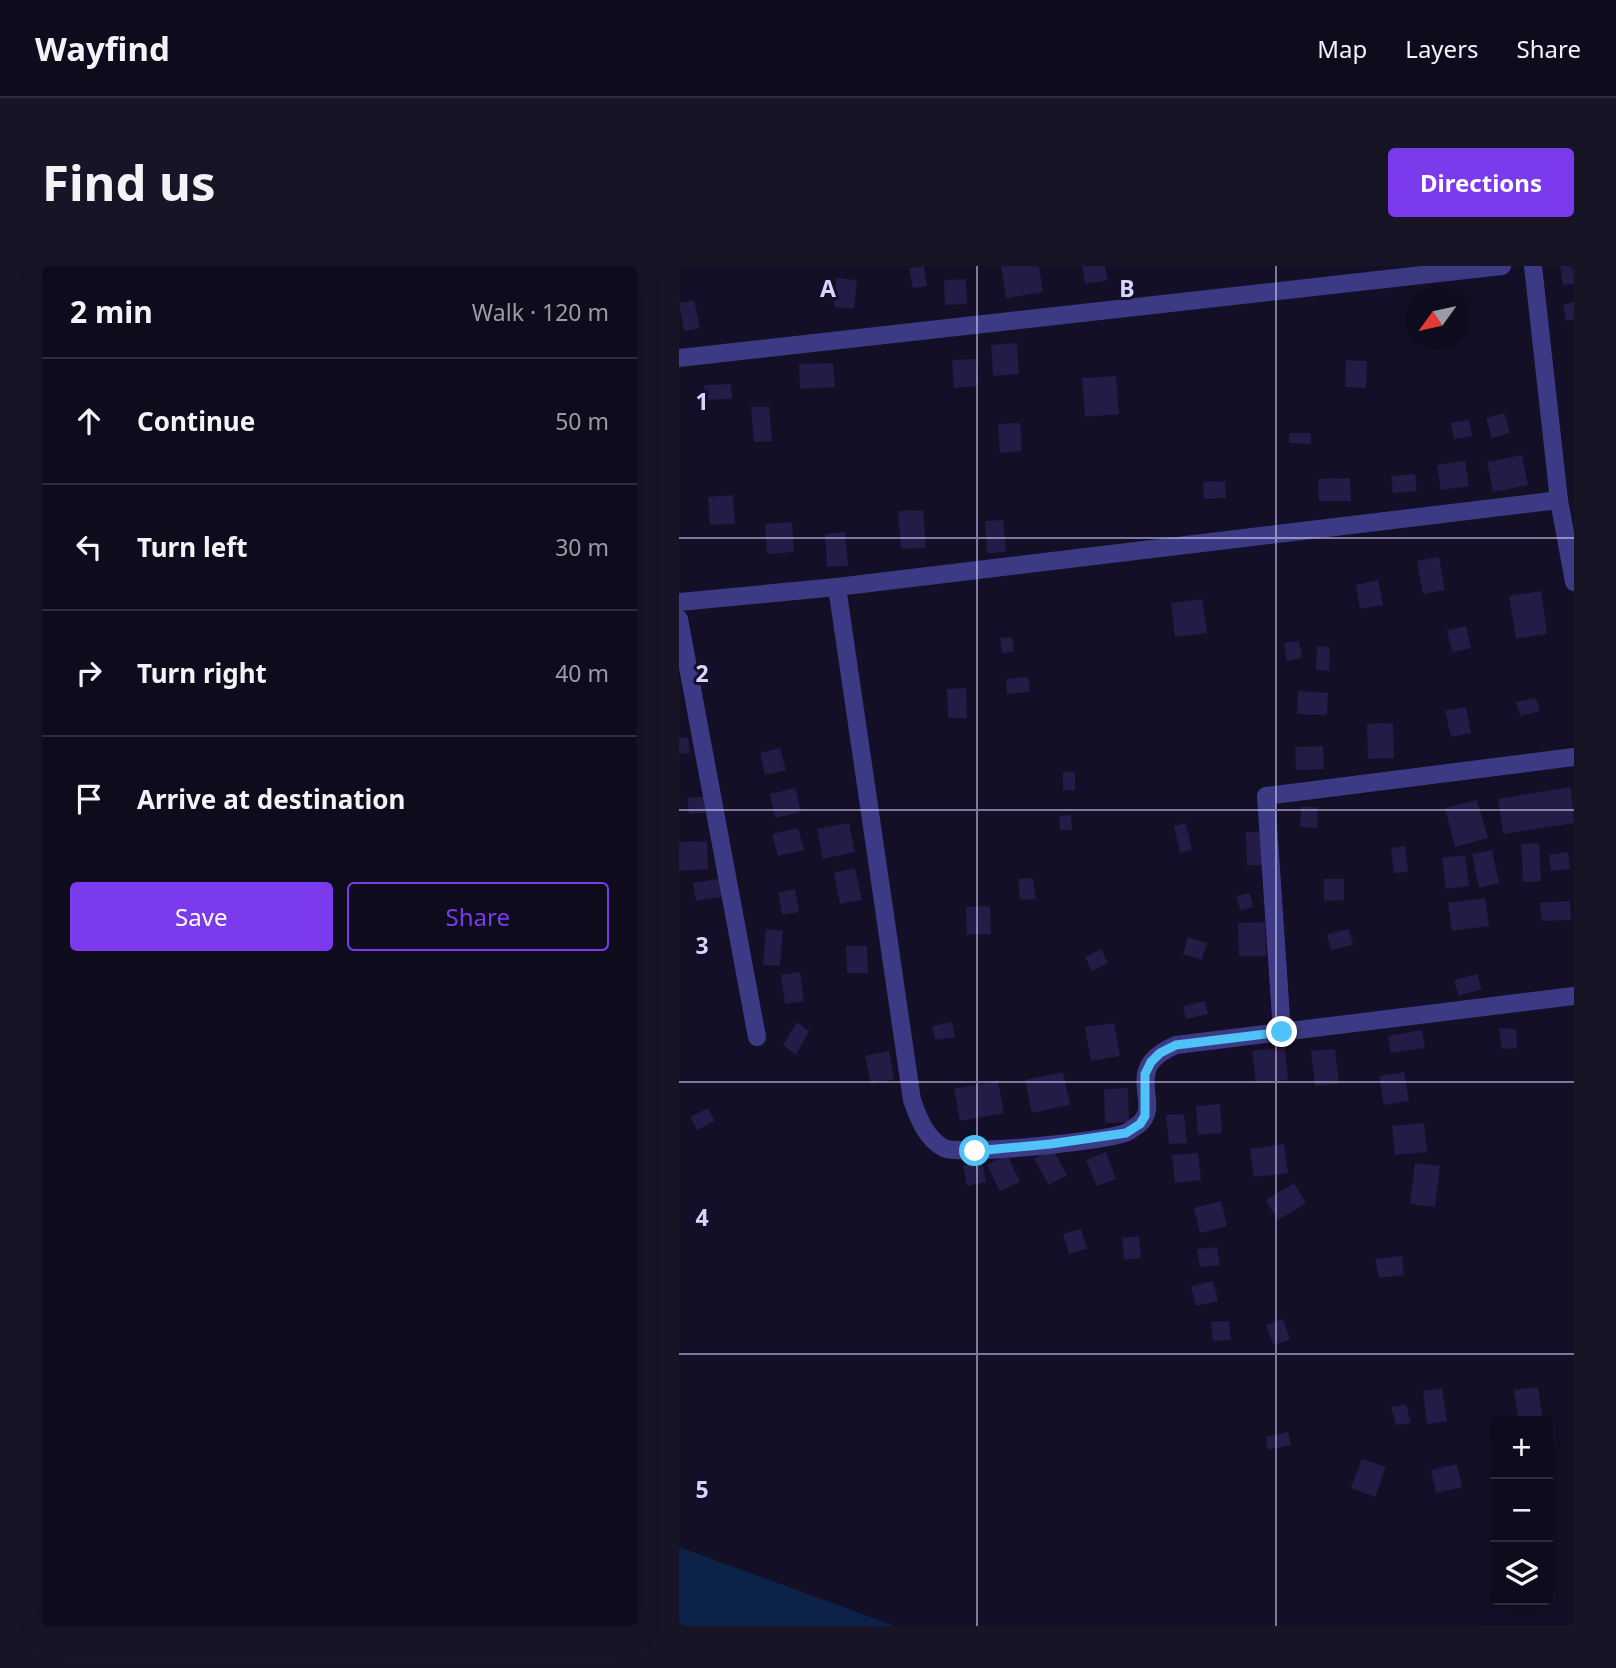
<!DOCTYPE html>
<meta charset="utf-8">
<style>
body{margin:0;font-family:"Noto Sans",sans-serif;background:#171425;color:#f1f3f6}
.controls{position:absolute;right:21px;bottom:21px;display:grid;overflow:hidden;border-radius:7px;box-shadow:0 7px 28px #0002}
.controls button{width:63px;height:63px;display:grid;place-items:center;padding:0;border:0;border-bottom:2px solid #2e2b3b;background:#0e0b1c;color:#f1f3f6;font:35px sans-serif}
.compass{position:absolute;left:727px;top:21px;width:63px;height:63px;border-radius:50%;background:#0e0b1c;box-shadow:0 7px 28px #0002;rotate:237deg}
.stop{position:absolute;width:21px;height:21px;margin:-16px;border:5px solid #4fc3f7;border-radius:50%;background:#fff}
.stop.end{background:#4fc3f7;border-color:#fff;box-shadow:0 2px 7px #0008}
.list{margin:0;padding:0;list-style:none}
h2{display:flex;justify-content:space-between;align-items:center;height:91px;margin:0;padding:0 28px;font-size:30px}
h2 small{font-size:23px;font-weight:400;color:#9b9ba3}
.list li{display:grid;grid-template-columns:46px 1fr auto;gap:21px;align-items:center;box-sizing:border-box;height:126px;padding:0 28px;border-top:2px solid #2e2b3b}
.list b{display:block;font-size:26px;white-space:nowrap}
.list em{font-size:23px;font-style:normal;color:#9b9ba3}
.actions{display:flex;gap:14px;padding:21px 28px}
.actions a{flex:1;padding:16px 0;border:2px solid #7c3aed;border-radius:7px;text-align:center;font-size:24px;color:#7c3aed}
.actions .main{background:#7c3aed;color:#fff}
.icon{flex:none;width:38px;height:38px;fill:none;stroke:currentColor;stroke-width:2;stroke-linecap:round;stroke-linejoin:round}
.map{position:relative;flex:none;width:895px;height:1360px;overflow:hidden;border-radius:7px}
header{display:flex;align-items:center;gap:42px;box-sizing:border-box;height:98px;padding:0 35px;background:#0e0b1c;border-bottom:2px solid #2e2b3b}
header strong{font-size:33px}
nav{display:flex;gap:38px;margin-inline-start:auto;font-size:24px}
.intro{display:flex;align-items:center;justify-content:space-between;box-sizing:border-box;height:168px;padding:0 42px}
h1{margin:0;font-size:49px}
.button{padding:18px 32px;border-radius:7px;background:#7c3aed;color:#fff;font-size:24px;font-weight:700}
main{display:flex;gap:42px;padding:0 42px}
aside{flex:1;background:#0e0b1c;border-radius:7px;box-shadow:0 7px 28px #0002}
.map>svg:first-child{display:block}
.water{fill:#0c2248}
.building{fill:#241b47}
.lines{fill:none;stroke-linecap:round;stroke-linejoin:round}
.street{stroke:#3d3a85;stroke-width:18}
.route{stroke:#4fc3f7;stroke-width:9}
.grid{fill:none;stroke:#d9d4ff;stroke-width:2;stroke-opacity:0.55}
.grid-label{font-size:23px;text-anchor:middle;font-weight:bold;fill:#d9d4ff;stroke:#130f26;stroke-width:6;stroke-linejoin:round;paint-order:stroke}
</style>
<header>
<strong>Wayfind</strong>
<nav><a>Map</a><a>Layers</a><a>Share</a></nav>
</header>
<div class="intro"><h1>Find us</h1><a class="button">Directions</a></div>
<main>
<aside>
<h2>2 min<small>Walk · 120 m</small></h2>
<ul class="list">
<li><svg class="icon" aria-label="ahead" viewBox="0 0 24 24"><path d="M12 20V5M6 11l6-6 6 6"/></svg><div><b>Continue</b></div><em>50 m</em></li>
<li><svg class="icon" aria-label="left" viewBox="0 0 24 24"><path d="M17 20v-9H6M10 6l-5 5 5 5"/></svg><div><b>Turn left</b></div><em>30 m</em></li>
<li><svg class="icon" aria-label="right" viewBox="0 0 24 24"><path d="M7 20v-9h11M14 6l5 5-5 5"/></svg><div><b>Turn right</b></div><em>40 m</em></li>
<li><svg class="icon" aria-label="arrive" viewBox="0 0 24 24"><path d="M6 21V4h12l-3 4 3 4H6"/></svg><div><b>Arrive at destination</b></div></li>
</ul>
<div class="actions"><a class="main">Save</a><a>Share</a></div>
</aside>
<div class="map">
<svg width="895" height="1360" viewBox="0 0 895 1360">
<rect width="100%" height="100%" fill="#130f26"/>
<polygon class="water" points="0,1281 216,1360 0,1360"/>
<g class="building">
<polygon points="245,0 248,20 234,22 230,2"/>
<polygon points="322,0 360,0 364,26 327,32"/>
<polygon points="403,0 426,0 429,14 406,18"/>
<polygon points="881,0 895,0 895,18 884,19"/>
<polygon points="157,12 178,14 175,43 155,41"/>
<polygon points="287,13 288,38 266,39 265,14"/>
<polygon points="15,34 21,62 5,65 0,37"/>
<polygon points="895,36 895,53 887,55 884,39"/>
<polygon points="338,77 340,108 314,110 312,79"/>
<polygon points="297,93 299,120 275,122 273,94"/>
<polygon points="667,94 688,95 687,122 666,121"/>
<polygon points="154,97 156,121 121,123 120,98"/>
<polygon points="437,110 440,148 406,151 403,112"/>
<polygon points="52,118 53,133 26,134 25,119"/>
<polygon points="72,141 90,141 93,175 75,176"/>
<polygon points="825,147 831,167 813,172 807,152"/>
<polygon points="790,154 793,170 775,173 772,157"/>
<polygon points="341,157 343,185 321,187 319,158"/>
<polygon points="610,167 632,167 632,178 610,177"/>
<polygon points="843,189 849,219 814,226 808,196"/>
<polygon points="786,195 790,220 762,224 758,199"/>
<polygon points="736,208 738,225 714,227 712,210"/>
<polygon points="671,212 672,235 640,235 639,213"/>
<polygon points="546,215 547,232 525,233 524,216"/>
<polygon points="54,229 56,258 31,259 29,231"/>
<polygon points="244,244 247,282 222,283 219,245"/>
<polygon points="324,254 327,286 308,287 306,255"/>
<polygon points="113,256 115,286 88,288 86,258"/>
<polygon points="166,266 169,300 148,301 146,268"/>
<polygon points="760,291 766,324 744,328 738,295"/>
<polygon points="699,314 704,339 681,343 677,319"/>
<polygon points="862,325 868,368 837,373 830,330"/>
<polygon points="523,333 528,367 496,371 492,337"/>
<polygon points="787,360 792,382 773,386 768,364"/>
<polygon points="333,371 335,386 323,387 321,372"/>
<polygon points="620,375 623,392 608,395 605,377"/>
<polygon points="638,380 651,381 650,405 637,404"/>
<polygon points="349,411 351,426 328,428 327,413"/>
<polygon points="287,422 288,452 269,452 268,423"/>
<polygon points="619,425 649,427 648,449 618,448"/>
<polygon points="857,432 861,445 841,450 837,436"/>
<polygon points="787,441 792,467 772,471 766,445"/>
<polygon points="714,457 715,492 689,493 688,458"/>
<polygon points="9,471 11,487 0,488 0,472"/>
<polygon points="644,480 645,503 617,504 616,481"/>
<polygon points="101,482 107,504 86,509 81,487"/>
<rect x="384" y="506" width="12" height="18"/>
<polygon points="892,521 895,557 824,568 819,533"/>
<polygon points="116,522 122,546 96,552 91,528"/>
<polygon points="31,530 32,546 10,548 8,532"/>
<polygon points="798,534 809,572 776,581 766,542"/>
<polygon points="622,541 639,541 638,562 621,561"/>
<polygon points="392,549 393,564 381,564 380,550"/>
<polygon points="170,557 176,586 144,593 138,563"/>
<polygon points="507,557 513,584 501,587 495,560"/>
<polygon points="119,562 125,584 99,590 93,568"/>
<polygon points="567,566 585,566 586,599 568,599"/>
<polygon points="28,575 29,603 0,605 0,576"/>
<polygon points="860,577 862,615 844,616 842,578"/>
<polygon points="726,580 729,606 715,607 712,582"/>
<polygon points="813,584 820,617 800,622 793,588"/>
<polygon points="889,586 891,603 872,605 870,589"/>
<polygon points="786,589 790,620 767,623 763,592"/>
<polygon points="176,602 183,634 161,638 155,607"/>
<polygon points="44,612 47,630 17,635 14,617"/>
<polygon points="354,612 357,633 341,634 339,613"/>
<polygon points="645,613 665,613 665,634 645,635"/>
<polygon points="116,623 120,646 103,649 99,627"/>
<polygon points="571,627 574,641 561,644 558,630"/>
<polygon points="806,632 810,660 773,665 769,637"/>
<polygon points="891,635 892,654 863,655 861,637"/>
<polygon points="311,640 312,668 288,669 287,641"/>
<polygon points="586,656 587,690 560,690 559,657"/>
<polygon points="87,663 104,665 101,700 84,699"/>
<polygon points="670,663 674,679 652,684 648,668"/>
<polygon points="509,671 528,677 523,694 504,688"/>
<polygon points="167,680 188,680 189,707 168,707"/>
<polygon points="422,683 429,697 413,705 406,691"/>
<polygon points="121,706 125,735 106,738 102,709"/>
<polygon points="798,708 803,723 780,730 775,714"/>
<polygon points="526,735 529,748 507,753 504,740"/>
<polygon points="118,756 130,765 117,789 104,779"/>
<polygon points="273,756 276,771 256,774 253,760"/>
<polygon points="435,757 441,790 412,795 406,761"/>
<polygon points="820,762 837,763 838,782 823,783"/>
<polygon points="743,764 746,782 712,787 709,770"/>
<polygon points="606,781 609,814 577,817 573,785"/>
<polygon points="656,783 660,817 636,820 632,785"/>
<polygon points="210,785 215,813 192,818 186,790"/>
<polygon points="384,806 391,839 353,847 346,814"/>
<polygon points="725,806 730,835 705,839 700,810"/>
<polygon points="319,815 325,847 281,855 275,823"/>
<polygon points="449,822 450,856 426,857 425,823"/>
<polygon points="541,838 543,867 519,869 517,840"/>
<polygon points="29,842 36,855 18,864 11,851"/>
<polygon points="505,848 508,877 490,878 487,849"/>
<polygon points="745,857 748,886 716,889 713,860"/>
<polygon points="605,878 609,907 575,911 571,883"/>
<polygon points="373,882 388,909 370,919 355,893"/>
<polygon points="427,886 437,913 418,920 407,894"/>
<polygon points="519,887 522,914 496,917 493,889"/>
<polygon points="328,889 341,916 321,925 308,899"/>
<polygon points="303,896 307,916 288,920 284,900"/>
<polygon points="736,897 761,900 756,941 731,938"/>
<polygon points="615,917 627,937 599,954 587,934"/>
<polygon points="542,935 548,960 521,967 515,942"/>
<polygon points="402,963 408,983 390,988 384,968"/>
<polygon points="460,970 462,992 445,994 443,972"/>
<polygon points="538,981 541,999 521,1001 518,983"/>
<polygon points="723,990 725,1009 700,1012 696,993"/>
<polygon points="534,1015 539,1035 517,1040 512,1020"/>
<polygon points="604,1053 611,1074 594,1079 587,1059"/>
<polygon points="550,1055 552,1074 534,1075 532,1056"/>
<polygon points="859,1121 864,1155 839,1155 835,1124"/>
<polygon points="763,1122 768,1155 748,1158 744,1125"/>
<polygon points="727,1138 732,1157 717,1159 712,1141"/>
<polygon points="609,1166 612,1179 589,1184 587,1171"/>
<polygon points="683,1193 707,1201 696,1231 672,1222"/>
<polygon points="778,1198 783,1221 757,1227 752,1204"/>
</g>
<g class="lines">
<g class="street">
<polyline points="854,0 880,234 895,316"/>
<polyline points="0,92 823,0"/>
<path d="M158,321L233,834C239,851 247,873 265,882C282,890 427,875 446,867C451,865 456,861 460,858C485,837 440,803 497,779L895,730"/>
<polyline points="0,336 158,321 880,234"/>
<polyline points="0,353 78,771"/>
<polyline points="603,766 587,530 895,491"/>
</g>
</g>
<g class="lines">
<polyline class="route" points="296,885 371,878 447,867 461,858 466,850 466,808 472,796 481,787 497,779 603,766"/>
</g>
<path class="grid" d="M298,0V1360M597,0V1360M0,272H895M0,544H895M0,816H895M0,1088H895"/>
<g class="grid-label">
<text x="149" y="31">A</text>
<text x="448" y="31">B</text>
<text x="23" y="144">1</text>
<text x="23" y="416">2</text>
<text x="23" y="688">3</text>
<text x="23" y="960">4</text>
<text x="23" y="1232">5</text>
</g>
</svg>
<div class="controls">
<button>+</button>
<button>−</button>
<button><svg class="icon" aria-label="layers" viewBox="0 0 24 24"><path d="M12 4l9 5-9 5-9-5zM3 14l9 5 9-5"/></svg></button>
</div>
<svg class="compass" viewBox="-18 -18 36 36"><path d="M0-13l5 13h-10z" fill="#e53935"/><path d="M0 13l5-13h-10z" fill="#9b9ba3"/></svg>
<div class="stop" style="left:296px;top:885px"></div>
<div class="stop end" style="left:603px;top:766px"></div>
</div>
</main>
